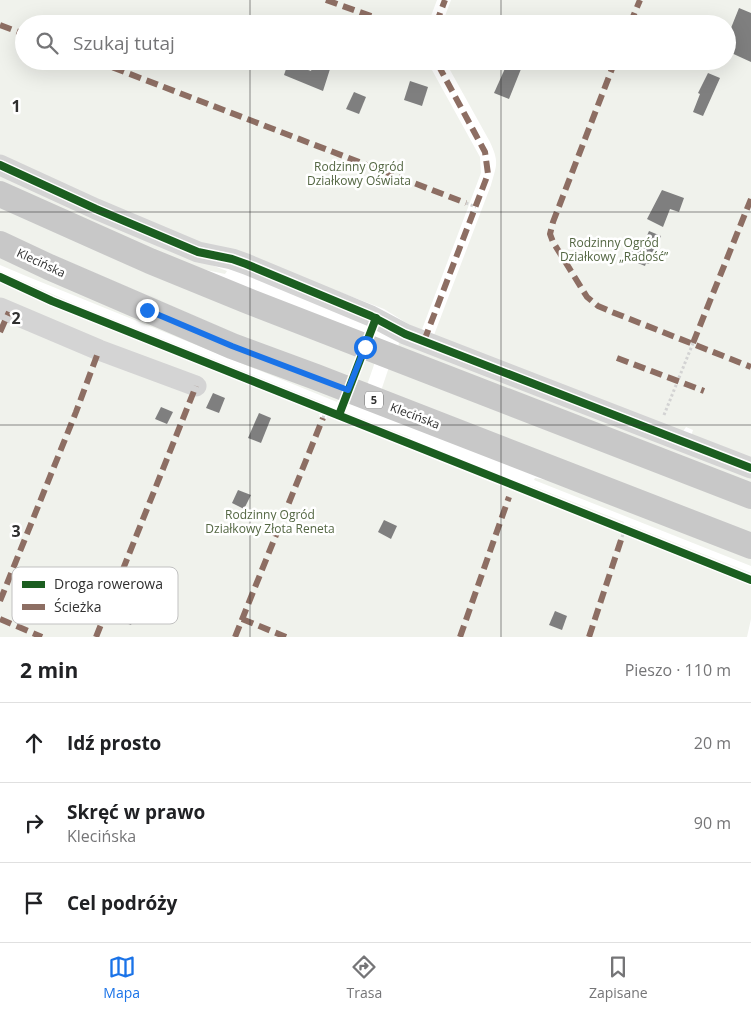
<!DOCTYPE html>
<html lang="pl">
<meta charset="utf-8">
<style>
body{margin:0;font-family:"Open Sans",sans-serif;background:#f2f2f2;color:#202124}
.stop{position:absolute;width:15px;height:15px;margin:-11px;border:4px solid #1a73e8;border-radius:50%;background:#fff}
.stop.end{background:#1a73e8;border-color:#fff;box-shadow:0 1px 5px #0008}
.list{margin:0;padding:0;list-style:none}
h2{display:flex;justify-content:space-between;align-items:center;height:65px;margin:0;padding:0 20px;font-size:21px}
h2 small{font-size:16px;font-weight:400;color:#757577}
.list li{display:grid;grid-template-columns:32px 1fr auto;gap:15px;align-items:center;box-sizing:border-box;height:80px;padding:0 20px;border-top:1px solid #e0e0e0}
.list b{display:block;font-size:19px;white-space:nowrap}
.list p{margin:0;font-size:16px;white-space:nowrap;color:#757577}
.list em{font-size:16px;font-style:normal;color:#757577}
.icon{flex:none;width:28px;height:28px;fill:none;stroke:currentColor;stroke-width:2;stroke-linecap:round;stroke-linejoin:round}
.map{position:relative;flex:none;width:751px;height:637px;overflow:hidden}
.search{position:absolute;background:#fff;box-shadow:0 5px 20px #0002;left:15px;right:15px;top:15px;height:55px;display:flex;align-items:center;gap:12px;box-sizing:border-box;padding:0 18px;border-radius:28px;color:#757577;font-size:19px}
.sheet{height:305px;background:#fff}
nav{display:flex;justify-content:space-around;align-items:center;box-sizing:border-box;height:70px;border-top:1px solid #e0e0e0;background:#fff;font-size:14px;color:#757577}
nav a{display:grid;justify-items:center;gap:2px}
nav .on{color:#1a73e8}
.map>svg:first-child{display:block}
.green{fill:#f0f2ec}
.building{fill:#7f7f7f}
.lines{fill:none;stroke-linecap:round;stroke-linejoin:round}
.path{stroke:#d3d3d3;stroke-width:3;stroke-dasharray:2.5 2.5;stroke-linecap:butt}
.minor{stroke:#d4d4d4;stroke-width:21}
.major{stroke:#c8c8c8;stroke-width:26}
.quiet{stroke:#8d6e63;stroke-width:6;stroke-dasharray:12 6;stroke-linecap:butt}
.cycleway-casing{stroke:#fff;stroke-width:11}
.cycleway{stroke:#1b5e20;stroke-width:8}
.route{stroke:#1a73e8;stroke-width:6}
.grid{fill:none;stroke:#303030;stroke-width:1;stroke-opacity:0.55}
.labels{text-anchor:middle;stroke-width:5;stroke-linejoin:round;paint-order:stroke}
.shield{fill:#fff;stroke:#6e6e6e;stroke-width:1}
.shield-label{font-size:11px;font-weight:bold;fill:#303030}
.park-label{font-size:12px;fill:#546743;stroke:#fff}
.street-label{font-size:12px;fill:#303030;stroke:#fff}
.key{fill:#fff;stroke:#c1c1c1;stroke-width:1}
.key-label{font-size:14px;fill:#303030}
.grid-label{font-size:16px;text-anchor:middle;font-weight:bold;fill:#303030;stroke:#fff;stroke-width:5;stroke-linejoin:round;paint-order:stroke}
</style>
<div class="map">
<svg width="751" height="637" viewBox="0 0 751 637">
<rect width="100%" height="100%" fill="#fff"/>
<g class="green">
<polygon points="0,0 437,0 428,24 24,24 24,61 427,61 480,157 481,173 421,332 384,309 238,253 209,249 0,158"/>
<path d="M451,0H751V460L691,436L693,430L686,427L682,433L434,335L491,185C497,164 499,162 490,142L445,61H727V24H442Z"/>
<polygon points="0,174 209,264 227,271 225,274 192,267 0,182"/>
<polygon points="0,206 359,355 350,378 257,343 0,232"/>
<polygon points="0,256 339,398 337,402 26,276 0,265"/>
<polygon points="0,271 77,305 324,403 322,406 54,298 0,275"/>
<polygon points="0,281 76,313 320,411 321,411 319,416 326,419 328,414 751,583 751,619 747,637 0,637"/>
<polygon points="404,340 751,476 751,483 398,347 399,343"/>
<polygon points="364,358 375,362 367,385 355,381"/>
<polygon points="389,367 751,507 751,535 381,391"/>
<polygon points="345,412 412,438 399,436 348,416"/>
<polygon points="535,478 551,481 751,557 751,566 534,480"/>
<polygon points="527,484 624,522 623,525 526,487"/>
<polygon points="630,525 751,573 751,577 629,528"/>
</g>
<g class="building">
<polygon points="739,8 751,13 751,62 727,51 727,38"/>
<polygon points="288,63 311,71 314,63 330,69 323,91 284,75"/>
<polygon points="507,64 521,69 509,99 494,93"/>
<polygon points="708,73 720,78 703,116 693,112 700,94 698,93"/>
<polygon points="410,81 428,87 422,106 404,100"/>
<polygon points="354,92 366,97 359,114 346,109"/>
<polygon points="662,190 684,198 679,212 670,209 663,227 647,219"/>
<polygon points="649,231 661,236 649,264 646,263 645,266 628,259 634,246 641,249"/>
<polygon points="213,393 225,398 219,413 206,408"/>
<polygon points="161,407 173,412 167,424 155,419"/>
<polygon points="259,413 271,418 261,443 248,438"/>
<polygon points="238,490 251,495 244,509 232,503"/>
<polygon points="384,520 397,526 391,539 378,532"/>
<polygon points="122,608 136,613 131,625 118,620"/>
<polygon points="555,611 567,616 562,630 549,625"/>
</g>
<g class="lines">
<g class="path">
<polyline points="466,203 476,207"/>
<polyline points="664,415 693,343"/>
<polyline points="323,418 325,412"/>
<polyline points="622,537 624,532"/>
</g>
<g class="minor">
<polyline points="0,165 96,209 198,252 232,259 246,264 371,316 405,334 751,468"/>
<polyline points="0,308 99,350 196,386"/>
</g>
<g class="major">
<polyline points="0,194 150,261 248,301 751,496"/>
<polyline points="0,244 49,267 232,346 316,377 751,546"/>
</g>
<g class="quiet">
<polyline points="326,0 393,24"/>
<polyline points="436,24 445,0"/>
<polyline points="630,24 640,0"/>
<polyline points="0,25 24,34"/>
<polyline points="96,61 466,203"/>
<polyline points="615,61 553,222 550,234 553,242 587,297 598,306 612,312 751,367"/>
<polyline points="0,332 9,312"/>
<polyline points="424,341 488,174 485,152 436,61"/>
<polyline points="693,343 751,199"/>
<polyline points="617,358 704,391"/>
<polyline points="0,601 76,412 99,350"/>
<polyline points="0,619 42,637"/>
<polyline points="242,619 286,637"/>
<polyline points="96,637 196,386"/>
<polyline points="235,637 323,418"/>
<polyline points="460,637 509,497"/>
<polyline points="589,637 622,537"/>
</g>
<g class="cycleway-casing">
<g id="cycleway">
<polyline points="0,165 96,209 198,252 232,259 246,264 371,316 405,334 751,468"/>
<polyline points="0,277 52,301 751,580"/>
<polyline points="339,415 376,318"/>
</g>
</g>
<use href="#cycleway" class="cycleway"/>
</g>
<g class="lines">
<polyline class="route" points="147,310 232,346 348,390 365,347"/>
</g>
<path class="grid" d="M250,0V24M501,0V24M250,61V637M501,61V637M0,212H751M0,425H751"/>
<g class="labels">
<rect class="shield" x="365" y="391.5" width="18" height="17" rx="4"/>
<g class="shield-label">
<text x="374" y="404">5</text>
</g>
<g class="park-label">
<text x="359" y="171">Rodzinny Ogród<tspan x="359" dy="14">Działkowy Oświata</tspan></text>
<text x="614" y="247">Rodzinny Ogród<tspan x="614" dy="14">Działkowy „Radość”</tspan></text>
<text x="270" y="519">Rodzinny Ogród<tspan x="270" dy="14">Działkowy Złota Reneta</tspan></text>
</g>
<g class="street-label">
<text transform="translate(41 263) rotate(25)" y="4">Klecińska</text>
<text transform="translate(415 416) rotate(21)" y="4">Klecińska</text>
</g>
</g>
<rect x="12" y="567" width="166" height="57" rx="8" class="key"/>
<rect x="22" y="581" width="23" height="7" fill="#1b5e20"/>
<rect x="22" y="604" width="23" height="6" fill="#8d6e63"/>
<g class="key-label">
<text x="54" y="589">Droga rowerowa</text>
<text x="54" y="612">Ścieżka</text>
</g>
<g class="grid-label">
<text x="16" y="112">1</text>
<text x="16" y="324">2</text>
<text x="16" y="537">3</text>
</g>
</svg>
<div class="stop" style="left:365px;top:347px"></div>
<div class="stop end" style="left:147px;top:310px"></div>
<div class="search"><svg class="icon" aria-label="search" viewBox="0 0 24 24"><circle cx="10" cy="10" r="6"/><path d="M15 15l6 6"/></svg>Szukaj tutaj</div>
</div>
<section class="sheet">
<h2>2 min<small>Pieszo · 110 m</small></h2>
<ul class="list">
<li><svg class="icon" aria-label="ahead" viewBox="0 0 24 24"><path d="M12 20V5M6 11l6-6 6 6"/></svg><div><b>Idź prosto</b></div><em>20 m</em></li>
<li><svg class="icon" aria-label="right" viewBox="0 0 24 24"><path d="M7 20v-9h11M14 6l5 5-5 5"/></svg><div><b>Skręć w prawo</b><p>Klecińska</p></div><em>90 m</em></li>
<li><svg class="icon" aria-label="arrive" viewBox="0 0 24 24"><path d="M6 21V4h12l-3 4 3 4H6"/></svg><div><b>Cel podróży</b></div></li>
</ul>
</section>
<nav>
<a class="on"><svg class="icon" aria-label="map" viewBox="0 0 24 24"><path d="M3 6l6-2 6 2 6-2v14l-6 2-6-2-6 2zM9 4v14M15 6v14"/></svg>Mapa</a>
<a><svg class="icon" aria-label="directions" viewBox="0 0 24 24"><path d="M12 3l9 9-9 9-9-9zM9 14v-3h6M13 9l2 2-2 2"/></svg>Trasa</a>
<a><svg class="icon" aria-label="saved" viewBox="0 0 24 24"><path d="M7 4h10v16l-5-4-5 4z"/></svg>Zapisane</a>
</nav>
